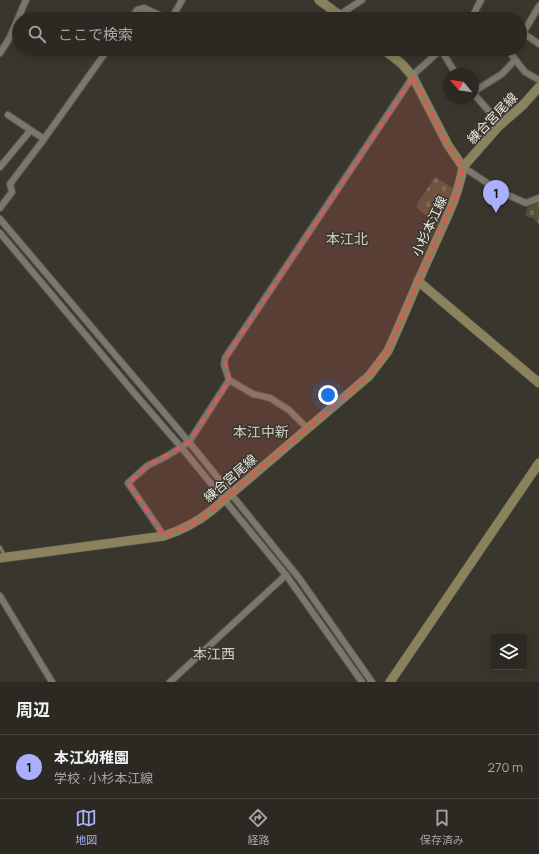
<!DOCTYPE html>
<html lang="ja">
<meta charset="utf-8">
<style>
body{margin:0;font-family:Manrope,"Noto Sans JP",sans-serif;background:#37352f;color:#f1f3f6}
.controls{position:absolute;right:12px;bottom:12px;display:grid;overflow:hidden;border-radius:4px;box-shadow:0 2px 10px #0003}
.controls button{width:36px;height:36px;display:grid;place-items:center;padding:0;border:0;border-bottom:1px solid #474540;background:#2b2922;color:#f1f3f6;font:20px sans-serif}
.compass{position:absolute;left:443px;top:68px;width:36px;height:36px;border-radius:50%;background:#2b2922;box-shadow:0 2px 10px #0003;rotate:299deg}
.you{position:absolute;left:328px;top:395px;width:14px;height:14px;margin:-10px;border:3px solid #fff;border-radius:50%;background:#1a73e8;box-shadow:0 0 0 6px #1a73e833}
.badge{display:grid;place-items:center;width:26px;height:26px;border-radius:50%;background:#a8b0fc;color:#111;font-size:13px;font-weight:700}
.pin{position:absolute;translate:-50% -33px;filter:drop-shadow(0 1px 2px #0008)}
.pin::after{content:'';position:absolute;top:21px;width:14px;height:12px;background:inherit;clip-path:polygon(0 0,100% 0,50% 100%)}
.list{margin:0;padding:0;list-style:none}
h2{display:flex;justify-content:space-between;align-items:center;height:52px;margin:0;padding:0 16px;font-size:17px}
h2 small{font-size:13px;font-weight:400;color:#a6a6a5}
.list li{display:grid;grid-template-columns:26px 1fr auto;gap:12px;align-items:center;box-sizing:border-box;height:64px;padding:0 16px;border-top:1px solid #474540}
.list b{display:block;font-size:15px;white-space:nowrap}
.list p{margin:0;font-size:13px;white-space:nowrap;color:#a6a6a5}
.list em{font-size:13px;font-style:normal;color:#a6a6a5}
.icon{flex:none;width:22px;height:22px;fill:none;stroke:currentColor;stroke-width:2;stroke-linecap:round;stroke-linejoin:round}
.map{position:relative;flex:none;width:539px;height:682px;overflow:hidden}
.search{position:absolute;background:#2b2922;box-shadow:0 2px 10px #0003;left:12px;right:12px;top:12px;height:44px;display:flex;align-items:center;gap:10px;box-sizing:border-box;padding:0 14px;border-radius:22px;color:#a6a6a5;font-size:15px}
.sheet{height:116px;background:#2b2922}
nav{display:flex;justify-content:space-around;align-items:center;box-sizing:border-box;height:56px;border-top:1px solid #474540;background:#2b2922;font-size:11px;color:#a6a6a5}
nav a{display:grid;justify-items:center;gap:2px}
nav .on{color:#a8b0fc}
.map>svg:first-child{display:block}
.cemetery{fill:url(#cemetery-stones)}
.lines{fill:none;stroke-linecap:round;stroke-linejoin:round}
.lane-casing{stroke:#55534b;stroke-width:4.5}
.street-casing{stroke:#55534b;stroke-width:8}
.secondary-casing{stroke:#55534b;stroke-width:10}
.lane{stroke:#7a786d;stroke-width:3}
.street{stroke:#7a786d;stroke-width:6}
.secondary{stroke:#89825c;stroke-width:9}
.marked{fill:#db5857;fill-opacity:0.2;stroke:#db5857;stroke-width:3;stroke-dasharray:8 5;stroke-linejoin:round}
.labels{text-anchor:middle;stroke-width:3;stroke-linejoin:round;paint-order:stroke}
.street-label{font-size:13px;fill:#ebeae3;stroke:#39372d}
.neighbourhood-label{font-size:14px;fill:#d1cfc3;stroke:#39372d}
</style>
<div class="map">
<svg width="539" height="682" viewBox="0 0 539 682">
<defs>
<pattern id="cemetery-stones" width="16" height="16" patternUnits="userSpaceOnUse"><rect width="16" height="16" fill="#555137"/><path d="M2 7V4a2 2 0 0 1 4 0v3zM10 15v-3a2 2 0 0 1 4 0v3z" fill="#6e6a54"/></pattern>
</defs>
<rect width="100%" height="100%" fill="#39372d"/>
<g class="cemetery">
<polygon points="435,177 456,190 447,207 438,200 429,218 417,208 417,204"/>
<polygon points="539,202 539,225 533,218 525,216 528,207"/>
</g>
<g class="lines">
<g class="lane-casing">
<polyline id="lane" points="0,547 5,556"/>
</g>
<g class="street-casing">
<g id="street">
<polyline points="339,15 362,0"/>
<polyline points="130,19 137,10 144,8 168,19"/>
<polyline points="168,19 173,16 182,0"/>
<polyline points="471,19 481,0"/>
<polyline points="520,35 526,35 539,44"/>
<polyline points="522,35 539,6"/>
<polyline points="507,49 525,72 539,80"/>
<polyline points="441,50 456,74"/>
<polyline points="0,53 9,39 26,0"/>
<polyline points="473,92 502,74 515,60"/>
<polyline points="473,93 501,125"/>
<polyline points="8,115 44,139"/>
<polyline points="0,167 30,131"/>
<polyline points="463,167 501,192 526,203 539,198"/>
<polyline points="0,208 12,192 10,184 44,139 108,49"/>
<polyline points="0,219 189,442 299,578 372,682"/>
<polyline points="0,233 135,394 181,447 286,575 362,682"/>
<polyline points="229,380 253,394 270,398 289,410 307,428"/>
<polyline points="164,536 128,483 147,466 167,456 189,442 229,380 224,365 225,358 416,72 442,49"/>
<polyline points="0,596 52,682"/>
<polyline points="170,682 286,575"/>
</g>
</g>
<g class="secondary-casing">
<g id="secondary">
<polyline points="319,0 345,19"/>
<polyline points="463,167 498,127 523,105 539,87"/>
<polyline points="418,281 539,383"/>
<path d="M0,558L164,536C182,530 196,523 211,511L369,376L388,351C403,318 416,285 431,253C443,224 458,199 463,167L448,145L413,77L402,64L383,49"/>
<polyline points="390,682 539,463"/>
</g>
</g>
<use href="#lane" class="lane"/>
<use href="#street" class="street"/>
<use href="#secondary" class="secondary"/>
</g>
<path class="marked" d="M413,77L448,145L463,167L457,195L388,351L369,376L211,511L197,523L164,536L128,483L147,466L189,442L229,380L225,358Z"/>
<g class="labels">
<g class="street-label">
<text transform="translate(492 118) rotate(-46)" y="5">練合宮尾線</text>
<text transform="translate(429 226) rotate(-65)" y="5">小杉本江線</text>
<text transform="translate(230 478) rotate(-41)" y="5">練合宮尾線</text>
</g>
<g class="neighbourhood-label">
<text x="347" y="244">本江北</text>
<text x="261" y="437">本江中新</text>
<text x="214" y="659">本江西</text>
</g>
</g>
</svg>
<div class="controls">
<button><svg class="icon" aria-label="layers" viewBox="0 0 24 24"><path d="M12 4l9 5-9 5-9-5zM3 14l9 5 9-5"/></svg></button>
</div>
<svg class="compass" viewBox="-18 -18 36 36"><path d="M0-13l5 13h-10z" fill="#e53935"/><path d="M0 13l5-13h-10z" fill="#a6a6a5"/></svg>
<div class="you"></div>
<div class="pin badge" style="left:496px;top:213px">1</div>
<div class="search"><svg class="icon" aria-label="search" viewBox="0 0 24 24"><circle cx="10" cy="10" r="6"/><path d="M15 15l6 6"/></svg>ここで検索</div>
</div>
<section class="sheet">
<h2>周辺<small></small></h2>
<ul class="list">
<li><span class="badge">1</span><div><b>本江幼稚園</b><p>学校 · 小杉本江線</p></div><em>270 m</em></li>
</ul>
</section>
<nav>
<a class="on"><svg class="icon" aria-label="map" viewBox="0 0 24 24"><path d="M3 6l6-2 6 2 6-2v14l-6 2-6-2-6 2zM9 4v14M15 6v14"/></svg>地図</a>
<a><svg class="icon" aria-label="directions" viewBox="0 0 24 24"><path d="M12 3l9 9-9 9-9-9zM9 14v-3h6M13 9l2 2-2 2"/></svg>経路</a>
<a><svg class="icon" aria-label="saved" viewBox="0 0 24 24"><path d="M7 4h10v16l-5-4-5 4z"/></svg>保存済み</a>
</nav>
